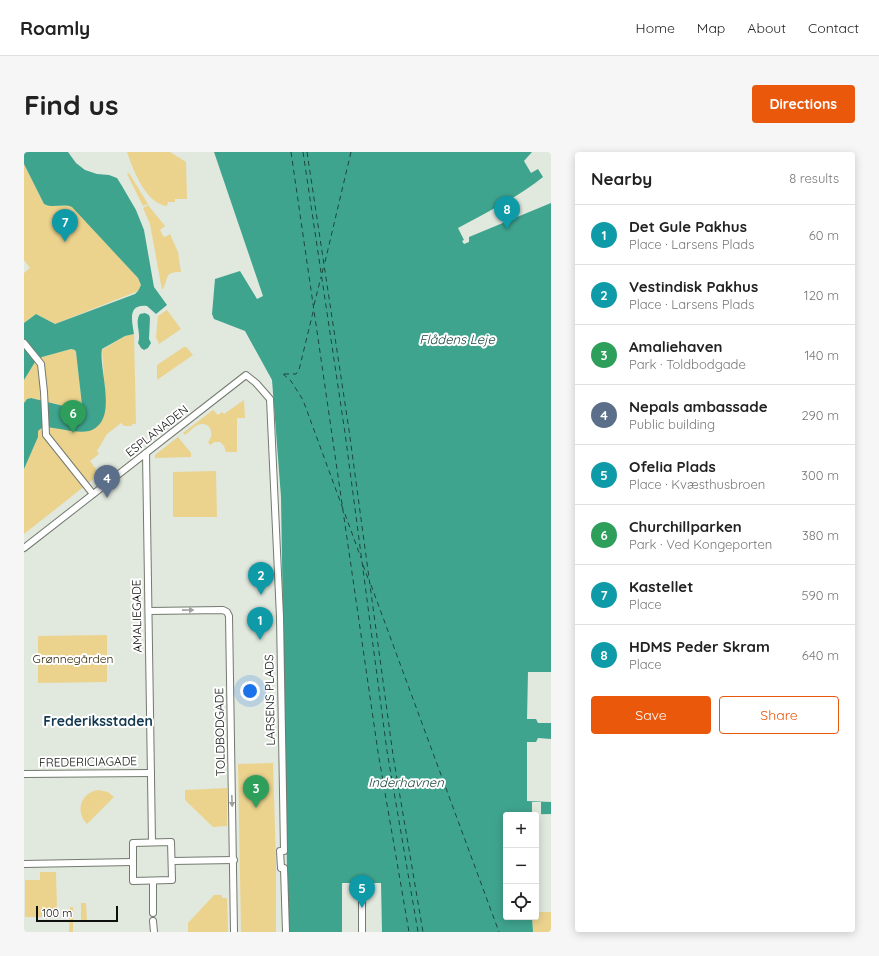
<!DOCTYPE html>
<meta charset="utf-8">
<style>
body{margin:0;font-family:Quicksand,sans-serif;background:#f6f6f6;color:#222}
.controls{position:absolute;right:12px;bottom:12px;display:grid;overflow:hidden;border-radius:4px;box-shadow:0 2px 10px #0003}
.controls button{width:36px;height:36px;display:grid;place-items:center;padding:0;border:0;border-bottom:1px solid #e0e0e0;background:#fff;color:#222;font:20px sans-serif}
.scale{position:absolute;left:12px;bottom:10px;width:82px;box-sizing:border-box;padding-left:4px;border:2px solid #0d100c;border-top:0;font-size:11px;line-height:14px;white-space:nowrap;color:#0d100c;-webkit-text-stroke:3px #fff;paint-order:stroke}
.you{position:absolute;left:226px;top:539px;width:14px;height:14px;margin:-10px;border:3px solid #fff;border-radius:50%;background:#1a73e8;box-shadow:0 0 0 6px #1a73e833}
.badge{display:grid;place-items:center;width:26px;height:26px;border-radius:50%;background:#ea580c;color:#fff;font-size:13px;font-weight:700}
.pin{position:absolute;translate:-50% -33px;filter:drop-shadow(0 1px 2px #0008)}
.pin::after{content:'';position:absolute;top:21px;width:14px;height:12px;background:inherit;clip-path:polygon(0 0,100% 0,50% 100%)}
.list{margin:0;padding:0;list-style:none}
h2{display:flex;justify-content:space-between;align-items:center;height:52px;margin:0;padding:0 16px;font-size:17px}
h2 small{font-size:13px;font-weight:400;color:#767676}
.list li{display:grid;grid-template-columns:26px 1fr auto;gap:12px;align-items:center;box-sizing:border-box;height:60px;padding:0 16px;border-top:1px solid #e0e0e0}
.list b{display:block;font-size:15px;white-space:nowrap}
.list p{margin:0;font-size:13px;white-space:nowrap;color:#767676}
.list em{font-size:13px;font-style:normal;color:#767676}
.actions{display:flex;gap:8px;padding:12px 16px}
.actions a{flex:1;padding:9px 0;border:1px solid #ea580c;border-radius:4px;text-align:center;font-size:14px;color:#ea580c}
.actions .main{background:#ea580c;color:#fff}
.icon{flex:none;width:22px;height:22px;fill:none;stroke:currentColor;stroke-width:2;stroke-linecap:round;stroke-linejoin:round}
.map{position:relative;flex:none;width:527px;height:780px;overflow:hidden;border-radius:4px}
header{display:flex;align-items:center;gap:24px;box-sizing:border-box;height:56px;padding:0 20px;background:#fff;border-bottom:1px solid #e0e0e0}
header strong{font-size:19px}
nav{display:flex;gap:22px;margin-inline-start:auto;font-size:14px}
.intro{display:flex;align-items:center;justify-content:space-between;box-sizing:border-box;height:96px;padding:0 24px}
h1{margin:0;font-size:28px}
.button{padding:10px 18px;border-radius:4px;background:#ea580c;color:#fff;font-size:14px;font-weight:700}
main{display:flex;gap:24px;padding:0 24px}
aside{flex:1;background:#fff;border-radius:4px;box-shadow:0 2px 10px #0003}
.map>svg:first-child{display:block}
.green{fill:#ebd38e}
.water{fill:#3fa48e}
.pier{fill:#e1e8dd}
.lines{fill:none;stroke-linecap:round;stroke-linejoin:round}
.ferry{stroke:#1b473d;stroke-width:1;stroke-dasharray:5 4;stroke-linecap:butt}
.street-casing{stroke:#737a6f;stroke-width:8}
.street{stroke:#fff;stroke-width:6}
.oneway{fill:#9e9f9e}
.labels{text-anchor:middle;stroke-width:4;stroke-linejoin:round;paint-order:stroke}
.street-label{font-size:12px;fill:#0d100c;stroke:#fff}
.park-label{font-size:12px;fill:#332805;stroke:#fff}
.water-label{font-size:13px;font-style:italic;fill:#1b473d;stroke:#fff}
.quarter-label{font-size:14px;font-weight:bold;fill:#123950;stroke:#fff}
</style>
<header>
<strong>Roamly</strong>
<nav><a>Home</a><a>Map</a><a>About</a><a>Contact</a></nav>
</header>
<div class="intro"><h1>Find us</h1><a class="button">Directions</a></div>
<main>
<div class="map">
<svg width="527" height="780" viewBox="0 0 527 780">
<rect width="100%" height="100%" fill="#e1e8dd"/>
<g class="green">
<path d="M103,0H146L162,10L163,47H151V50H144L143,54C122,52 109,18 103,0Z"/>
<path d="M0,12L20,52C29,57 39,51 48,54L114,126L117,133L114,139L31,172L12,162L0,171V121L6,116L0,108Z"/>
<polygon points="105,21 124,52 119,54 103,22"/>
<path d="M124,53L141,74L136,78L139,84L141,85L146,82L154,100L157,120C138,120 146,127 138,138L126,72L119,56Z"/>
<polygon points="143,158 157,177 135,192 132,185 134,164"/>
<polygon points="110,182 112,272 108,272 108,274 100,274 97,271 83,282 73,299 75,302 66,309 76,322 0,382 0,317 14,285 14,279 19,275 27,275 82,254 78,198 101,184"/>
<polygon points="160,195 162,195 169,203 133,228 133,213"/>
<polygon points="47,197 51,198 52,200 58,253 53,257 7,246 3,247 0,251 0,228 11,210 18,205"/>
<path d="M220,248L221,266H213V300H202L200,294L196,290H191L186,293L184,290C190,284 188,271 177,272C171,273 165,280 161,283L159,281L189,258L194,263L198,260L200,262Z"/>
<polygon points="154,285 167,301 167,305 131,306 131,303"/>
<polygon points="192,319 193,365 149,365 149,320"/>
<polygon points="83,483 83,530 14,531 14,484"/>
<polygon points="249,611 252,712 252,780 217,780 214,612"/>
<polygon points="203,636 203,674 189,675 161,648 161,638"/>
<path d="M74,638L84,640L90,645L63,672C51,660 56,641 74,638Z"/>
<polygon points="16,720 32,720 33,757 18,757 18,765 1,765 1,728 16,728"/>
<polygon points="190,743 198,743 198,746 203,746 204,780 164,780 164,771"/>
<polygon points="512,748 515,760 527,760 527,780 509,780 508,765 512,765"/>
<polygon points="57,751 62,751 63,770 57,770"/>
<polygon points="46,755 49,755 49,780 45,780"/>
</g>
<g class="water">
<path d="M0,0H44L52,11L61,18L73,22L85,23L93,26L98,34L112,58L120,78L130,135L143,153L132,162L123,154C103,152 108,169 110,182L101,184L78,197C74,217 96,270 65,279C52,282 32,275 19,275L14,279V285L0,317V251L3,247L7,246L52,257L58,253L52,200L51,198L47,197L18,205L11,210L0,228V171L12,162L31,172L111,142L114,139L117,133L114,126L48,55C39,51 29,57 20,52L0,12Z"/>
<path d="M190,0H508L500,9L507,21L514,17L519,25C493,46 463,60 434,76L440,88L438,89L440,92L445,90V85L527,51V520H504L503,567H512L514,571H527V587L514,586L512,590H503V649L527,650V662L482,663V765H508L509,780H358L357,731H318V780H264L257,345L248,228L221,179L190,167L188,162L191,127L216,119L233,147L239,144Z"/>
<path d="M121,161L125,163L126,166L125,187L127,191L124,196L120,198L117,196L114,191C118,182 110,170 116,162Z"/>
</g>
<g class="pier">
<rect x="508" y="650" width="9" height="13"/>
<rect x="512" y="747" width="15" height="13"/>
</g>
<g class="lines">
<g class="ferry">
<polyline points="267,0 354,600 385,780"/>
<polyline points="279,0 321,281 363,599 394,780"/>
<polyline points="283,0 325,278 369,603 399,780"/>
<polyline points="301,110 327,0"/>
<polyline points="298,121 300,113"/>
<polyline points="290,153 297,125"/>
<polyline points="259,222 267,229 279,248 319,357"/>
<polyline points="260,222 272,222 275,218 290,156"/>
<polyline points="321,362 337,406"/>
<polyline points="339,413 345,429"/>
<polyline points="347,433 475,780"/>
</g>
<g class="street-casing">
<g id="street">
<polyline points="0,191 17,212 20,240 22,283 69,342"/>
<polyline points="122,301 128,690"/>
<polyline points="0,396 222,223 232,231 246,247 256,465 260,699 256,699 257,716 260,716 262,780"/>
<polyline points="125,459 199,458 203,460 205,464 210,780"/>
<polyline points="0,622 127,621"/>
<polygon points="147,690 148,728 109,729 109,691"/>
<polyline points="148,709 210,708"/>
<polyline points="0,712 109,710"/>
<polyline points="129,729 129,761"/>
<polyline points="338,742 338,780"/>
<polyline points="129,769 130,780"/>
</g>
</g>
<use href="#street" class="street"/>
</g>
<defs><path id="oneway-solid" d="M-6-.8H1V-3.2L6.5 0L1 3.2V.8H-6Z"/></defs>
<g class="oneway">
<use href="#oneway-solid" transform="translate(164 458) rotate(-1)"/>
<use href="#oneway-solid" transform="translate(208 649) rotate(88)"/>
</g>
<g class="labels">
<g class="street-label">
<text transform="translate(133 279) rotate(-38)" y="4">ESPLANADEN</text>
<text transform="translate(113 464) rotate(-91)" y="4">AMALIEGADE</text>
<text transform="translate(246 548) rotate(-91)" y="4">LARSENS PLADS</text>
<text transform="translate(196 580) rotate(-91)" y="4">TOLDBODGADE</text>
<text transform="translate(64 610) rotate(-1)" y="4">FREDERICIAGADE</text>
</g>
<g class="park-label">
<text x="49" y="511">Grønnegården</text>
</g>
<g class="water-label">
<text x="433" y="192">Flådens Leje</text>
<text x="382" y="635">Inderhavnen</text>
</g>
<g class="quarter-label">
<text x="74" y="574">Frederiksstaden</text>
</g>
</g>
</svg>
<div class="controls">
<button>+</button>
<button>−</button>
<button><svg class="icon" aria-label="locate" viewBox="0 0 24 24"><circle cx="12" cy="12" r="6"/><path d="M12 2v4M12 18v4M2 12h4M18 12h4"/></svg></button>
</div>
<div class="scale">100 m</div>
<div class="you"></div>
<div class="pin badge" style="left:236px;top:488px;background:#0f9aa8">1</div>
<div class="pin badge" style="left:237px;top:443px;background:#0f9aa8">2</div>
<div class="pin badge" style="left:232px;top:656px;background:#2e9e5b">3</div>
<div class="pin badge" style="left:83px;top:346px;background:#5c6f8a">4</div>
<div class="pin badge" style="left:338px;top:756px;background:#0f9aa8">5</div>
<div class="pin badge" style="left:49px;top:281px;background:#2e9e5b">6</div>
<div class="pin badge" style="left:41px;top:90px;background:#0f9aa8">7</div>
<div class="pin badge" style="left:483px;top:77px;background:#0f9aa8">8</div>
</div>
<aside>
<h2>Nearby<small>8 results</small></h2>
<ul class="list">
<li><span class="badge" style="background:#0f9aa8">1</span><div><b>Det Gule Pakhus</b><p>Place · Larsens Plads</p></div><em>60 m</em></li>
<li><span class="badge" style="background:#0f9aa8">2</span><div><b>Vestindisk Pakhus</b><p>Place · Larsens Plads</p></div><em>120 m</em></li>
<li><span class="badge" style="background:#2e9e5b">3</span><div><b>Amaliehaven</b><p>Park · Toldbodgade</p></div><em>140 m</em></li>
<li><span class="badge" style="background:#5c6f8a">4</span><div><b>Nepals ambassade</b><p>Public building</p></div><em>290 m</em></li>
<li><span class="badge" style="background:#0f9aa8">5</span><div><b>Ofelia Plads</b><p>Place · Kvæsthusbroen</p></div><em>300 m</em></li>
<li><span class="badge" style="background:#2e9e5b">6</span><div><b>Churchillparken</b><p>Park · Ved Kongeporten</p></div><em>380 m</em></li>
<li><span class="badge" style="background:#0f9aa8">7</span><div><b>Kastellet</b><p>Place</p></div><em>590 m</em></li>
<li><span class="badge" style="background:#0f9aa8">8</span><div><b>HDMS Peder Skram</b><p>Place</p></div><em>640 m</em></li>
</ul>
<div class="actions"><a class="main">Save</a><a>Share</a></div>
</aside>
</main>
